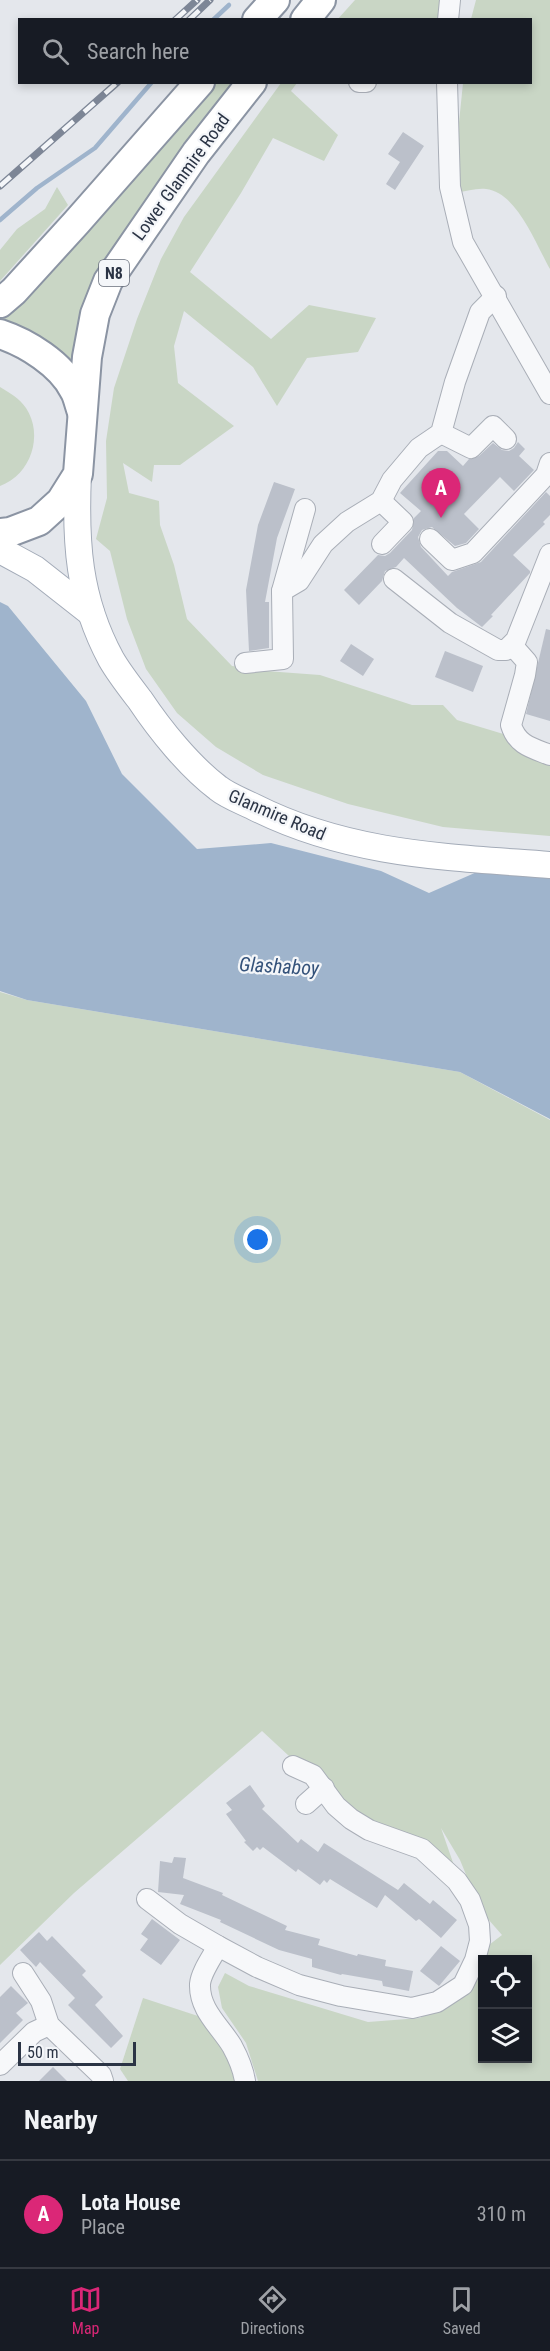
<!DOCTYPE html>
<style>
body{margin:0;font-family:"Roboto Condensed",sans-serif;background:#20242c;color:#f1f3f6}
.controls{position:absolute;right:18px;bottom:18px;display:grid;overflow:hidden;border-radius:0px;box-shadow:0 3px 9px #0003}
.controls button{width:54px;height:54px;display:grid;place-items:center;padding:0;border:0;border-bottom:2px solid #363941;background:#171b24;color:#f1f3f6;font:30px sans-serif}
.scale{position:absolute;left:18px;bottom:15px;width:118px;box-sizing:border-box;padding-left:6px;border:3px solid #2b3445;border-top:0;font-size:16px;line-height:21px;white-space:nowrap;color:#2b3445;-webkit-text-stroke:4px #f4f6f9;paint-order:stroke}
.you{position:absolute;left:258px;top:1240px;width:21px;height:21px;margin:-15px;border:4px solid #fff;border-radius:50%;background:#1a73e8;box-shadow:0 0 0 9px #1a73e833}
.badge{display:grid;place-items:center;width:39px;height:39px;border-radius:50%;background:#db2777;color:#fff;font-size:20px;font-weight:700}
.pin{position:absolute;translate:-50% -50px;filter:drop-shadow(0 2px 3px #0008)}
.pin::after{content:'';position:absolute;top:32px;width:21px;height:18px;background:inherit;clip-path:polygon(0 0,100% 0,50% 100%)}
.list{margin:0;padding:0;list-style:none}
h2{display:flex;justify-content:space-between;align-items:center;height:78px;margin:0;padding:0 24px;font-size:26px}
h2 small{font-size:20px;font-weight:400;color:#9ea1a6}
.list li{display:grid;grid-template-columns:39px 1fr auto;gap:18px;align-items:center;box-sizing:border-box;height:108px;padding:0 24px;border-top:2px solid #363941}
.list b{display:block;font-size:22px;white-space:nowrap}
.list p{margin:0;font-size:20px;white-space:nowrap;color:#9ea1a6}
.list em{font-size:20px;font-style:normal;color:#9ea1a6}
.icon{flex:none;width:33px;height:33px;fill:none;stroke:currentColor;stroke-width:2;stroke-linecap:round;stroke-linejoin:round}
.map{position:relative;flex:none;width:550px;height:2081px;overflow:hidden}
.search{position:absolute;background:#171b24;box-shadow:0 3px 9px #0003;left:18px;right:18px;top:18px;height:66px;display:flex;align-items:center;gap:15px;box-sizing:border-box;padding:0 21px;border-radius:0px;color:#9ea1a6;font-size:22px}
.sheet{height:186px;background:#171b24}
nav{display:flex;justify-content:space-around;align-items:center;box-sizing:border-box;height:84px;border-top:2px solid #363941;background:#171b24;font-size:16px;color:#9ea1a6}
nav a{display:grid;justify-items:center;gap:3px}
nav .on{color:#db2777}
.map>svg:first-child{display:block}
.green{fill:#c9d6c5}
.water{fill:#9fb4cc}
.lines{fill:none;stroke-linecap:round;stroke-linejoin:round}
.stream{stroke:#9fb4cc;stroke-width:4.5}
.building{fill:#bbc0ca}
.minor-casing{stroke:#a9aeb7;stroke-width:22}
.major-casing{stroke:#a3abb8;stroke-width:28}
.highway-casing{stroke:#8b94a3;stroke-width:32}
.minor{stroke:#f7f8fa;stroke-width:20}
.major{stroke:#fff;stroke-width:26}
.highway{stroke:#fff;stroke-width:28}
.rail-casing{stroke:#7d8696;stroke-width:7}
.rail{stroke:#f4f6f9;stroke-width:4.5;stroke-dasharray:14;stroke-linecap:butt}
.labels{text-anchor:middle;stroke-width:4.5;stroke-linejoin:round;paint-order:stroke}
.shield{fill:#f4f6f9;stroke:#676e7b;stroke-width:1.5}
.shield-label{font-size:16px;font-weight:bold;fill:#2b3445}
.street-label{font-size:18px;fill:#2b3445;stroke:#f4f6f9}
.water-label{font-size:20px;font-style:italic;fill:#34527a;stroke:#f4f6f9}
</style>
<div class="map">
<svg width="550" height="2081" viewBox="0 0 550 2081">
<rect width="100%" height="100%" fill="#e4e7ec"/>
<g class="green">
<polygon points="355,0 442,0 440,19 337,20"/>
<path d="M476,0H550V269C536,245 517,192 486,189C477,188 466,191 457,193L456,152L463,83L530,82V20L471,19Z"/>
<path d="M212,83H237L74,368C51,347 30,327 0,318V312Z"/>
<polygon points="281,83 297,83 291,91 338,135 324,161 273,138 241,193 190,272 271,339 309,305 376,318 358,352 307,358 277,406 253,367 184,311 174,346 178,383 234,426 180,465 154,465 152,482 123,463 129,493 159,501 160,525 174,565 187,619 232,666 266,671 320,675 412,705 443,705 457,720 550,748 550,836 443,827 348,804 263,775 216,747 177,713 146,669 127,619 110,551 96,539 107,498 106,441 114,388 137,319 161,259 184,217"/>
<polygon points="57,187 68,205 0,281 0,250 17,229 45,209"/>
<path d="M0,387C10,393 19,398 26,408C44,435 31,475 0,486Z"/>
<polygon points="0,992 27,1000 460,1072 550,1120 550,2081 258,2081 246,2043 222,2008 218,1987 225,1973 249,1986 368,2022 420,2018 456,1997 482,1969 482,2058 528,2058 528,1960 484,1959 485,1948 502,1935 481,1911 460,1860 441,1828 458,1877 369,1830 262,1731 74,1893 0,1965"/>
<polygon points="143,1998 198,2016 214,2032 239,2081 128,2081 120,2069"/>
</g>
<polygon class="water" points="0,602 8,606 86,701 122,774 197,849 271,843 381,871 429,893 486,868 550,875 550,1119 460,1072 27,1000 0,991"/>
<g class="lines">
<g class="stream">
<polyline points="213,20 229,5"/>
<polyline points="0,220 37,188 95,148 152,82"/>
</g>
</g>
<g class="building">
<polygon points="403,132 424,146 395,190 386,184 400,162 388,154"/>
<polygon points="518,442 525,449 519,456 534,470 514,491 500,477 464,514 479,529 466,543 455,546 432,527 422,530 418,537 421,547 448,576 452,572 481,562 546,492 550,496 550,515 543,522 545,524 513,555 530,571 530,573 491,615 493,616 482,627 457,608 404,558 396,567 385,571 382,581 359,605 344,590 378,555 385,556 390,553 412,530 414,518 421,511 400,493 438,451 447,451 463,466 469,459 479,456 493,443 502,450 509,451 514,448"/>
<polygon points="274,482 295,489 277,538 265,602 269,602 269,648 249,651 246,590 258,525"/>
<polygon points="546,629 550,630 550,721 526,714"/>
<polygon points="351,644 374,659 363,676 340,661"/>
<polygon points="445,651 483,666 473,692 435,677"/>
<polygon points="250,1785 265,1806 262,1809 298,1843 301,1839 318,1852 324,1843 398,1890 404,1883 430,1904 433,1900 457,1920 441,1938 419,1919 416,1921 385,1895 377,1908 330,1879 327,1883 324,1880 320,1885 298,1869 296,1872 263,1847 260,1850 257,1847 253,1851 244,1842 246,1841 226,1814 232,1810 226,1803"/>
<polygon points="174,1857 186,1858 183,1878 223,1893 222,1895 287,1926 285,1930 320,1939 318,1945 357,1956 358,1954 386,1960 385,1966 413,1971 409,1991 383,1986 382,1981 342,1974 341,1975 312,1967 312,1959 279,1950 220,1922 221,1920 180,1904 184,1895 158,1892 160,1861 172,1863"/>
<polygon points="152,1919 180,1940 161,1965 140,1950 148,1939 141,1934"/>
<polygon points="39,1932 47,1941 52,1936 86,1971 82,1975 103,1997 95,2005 123,2036 111,2048 68,2005 75,1998 40,1962 36,1967 20,1950"/>
<polygon points="441,1946 460,1961 439,1986 420,1971"/>
<polygon points="11,1986 28,2003 16,2013 23,2020 0,2043 0,1997"/>
<polygon points="53,2067 67,2081 39,2081"/>
</g>
<g class="lines">
<g class="minor-casing">
<g id="minor">
<polyline points="448,20 450,0"/>
<polyline points="359,82 366,82"/>
<polyline points="447,82 450,187 463,242 550,394"/>
<polyline points="441,433 471,448 493,426 506,439"/>
<polyline points="381,501 403,522 382,544"/>
<polyline points="430,539 452,560 473,553 546,475 550,463"/>
<polyline points="394,579 450,623 498,650 506,650 516,640 550,554"/>
<polyline points="282,591 299,581 323,544 347,522 381,501 392,480 419,448 441,433 455,382 480,312 496,296"/>
<path d="M512,645L527,662L525,675L511,725C517,745 532,748 550,755"/>
<polyline points="245,663 283,659 282,591 305,509"/>
<polyline points="306,1804 324,1788"/>
<polyline points="147,1899 180,1924 218,1946 257,1967 299,1985 341,1996 412,2008 437,2002 463,1985 475,1960 480,1941 479,1925 470,1900 457,1881 422,1849 369,1830 351,1819 336,1806 313,1775 293,1766"/>
<path d="M218,1946C213,1956 201,1972 200,1984C199,2010 220,2026 232,2046C238,2057 243,2068 245,2081"/>
<polyline points="23,1973 41,2001 49,2025 101,2075 103,2081"/>
<polyline points="0,2065 34,2032 49,2025"/>
</g>
</g>
<g class="major-casing">
<g id="major">
<path d="M78,474C75,541 78,598 111,659C119,673 130,687 140,700C160,730 189,766 218,788C228,796 242,801 254,807C349,855 446,857 550,865"/>
<polyline points="0,550 35,569 91,613"/>
</g>
</g>
<g class="highway-casing">
<g id="highway">
<polyline points="257,20 275,0"/>
<polyline points="305,20 321,0"/>
<polyline points="0,303 14,291 76,223 200,82"/>
<path d="M0,334C27,343 61,364 74,390C78,396 79,405 82,412"/>
<polyline points="0,533 10,532 39,521 61,501 78,474 87,357 95,314 108,281 196,153 252,82"/>
</g>
</g>
<use href="#minor" class="minor"/>
<use href="#major" class="major"/>
<use href="#highway" class="highway"/>
<g class="rail-casing">
<g id="rail">
<polyline points="175,20 197,0"/>
<polyline points="189,20 210,0"/>
<polyline points="0,186 118,82"/>
</g>
</g>
<use href="#rail" class="rail"/>
</g>
<g class="labels">
<rect class="shield" x="99" y="260" width="30" height="26" rx="4.5"/>
<g class="shield-label">
<text x="114" y="279">N8</text>
</g>
<g class="street-label">
<text transform="translate(181 177) rotate(-54)" y="6">Lower Glanmire Road</text>
<text transform="translate(277 815) rotate(23)" y="6">Glanmire Road</text>
</g>
<g class="water-label">
<text transform="translate(279 966) rotate(3)" y="7">Glashaboy</text>
</g>
</g>
</svg>
<div class="controls">
<button><svg class="icon" aria-label="locate" viewBox="0 0 24 24"><circle cx="12" cy="12" r="6"/><path d="M12 2v4M12 18v4M2 12h4M18 12h4"/></svg></button>
<button><svg class="icon" aria-label="layers" viewBox="0 0 24 24"><path d="M12 4l9 5-9 5-9-5zM3 14l9 5 9-5"/></svg></button>
</div>
<div class="scale">50 m</div>
<div class="you"></div>
<div class="pin badge" style="left:441px;top:518px">A</div>
<div class="search"><svg class="icon" aria-label="search" viewBox="0 0 24 24"><circle cx="10" cy="10" r="6"/><path d="M15 15l6 6"/></svg>Search here</div>
</div>
<section class="sheet">
<h2>Nearby<small></small></h2>
<ul class="list">
<li><span class="badge">A</span><div><b>Lota House</b><p>Place</p></div><em>310 m</em></li>
</ul>
</section>
<nav>
<a class="on"><svg class="icon" aria-label="map" viewBox="0 0 24 24"><path d="M3 6l6-2 6 2 6-2v14l-6 2-6-2-6 2zM9 4v14M15 6v14"/></svg>Map</a>
<a><svg class="icon" aria-label="directions" viewBox="0 0 24 24"><path d="M12 3l9 9-9 9-9-9zM9 14v-3h6M13 9l2 2-2 2"/></svg>Directions</a>
<a><svg class="icon" aria-label="saved" viewBox="0 0 24 24"><path d="M7 4h10v16l-5-4-5 4z"/></svg>Saved</a>
</nav>
